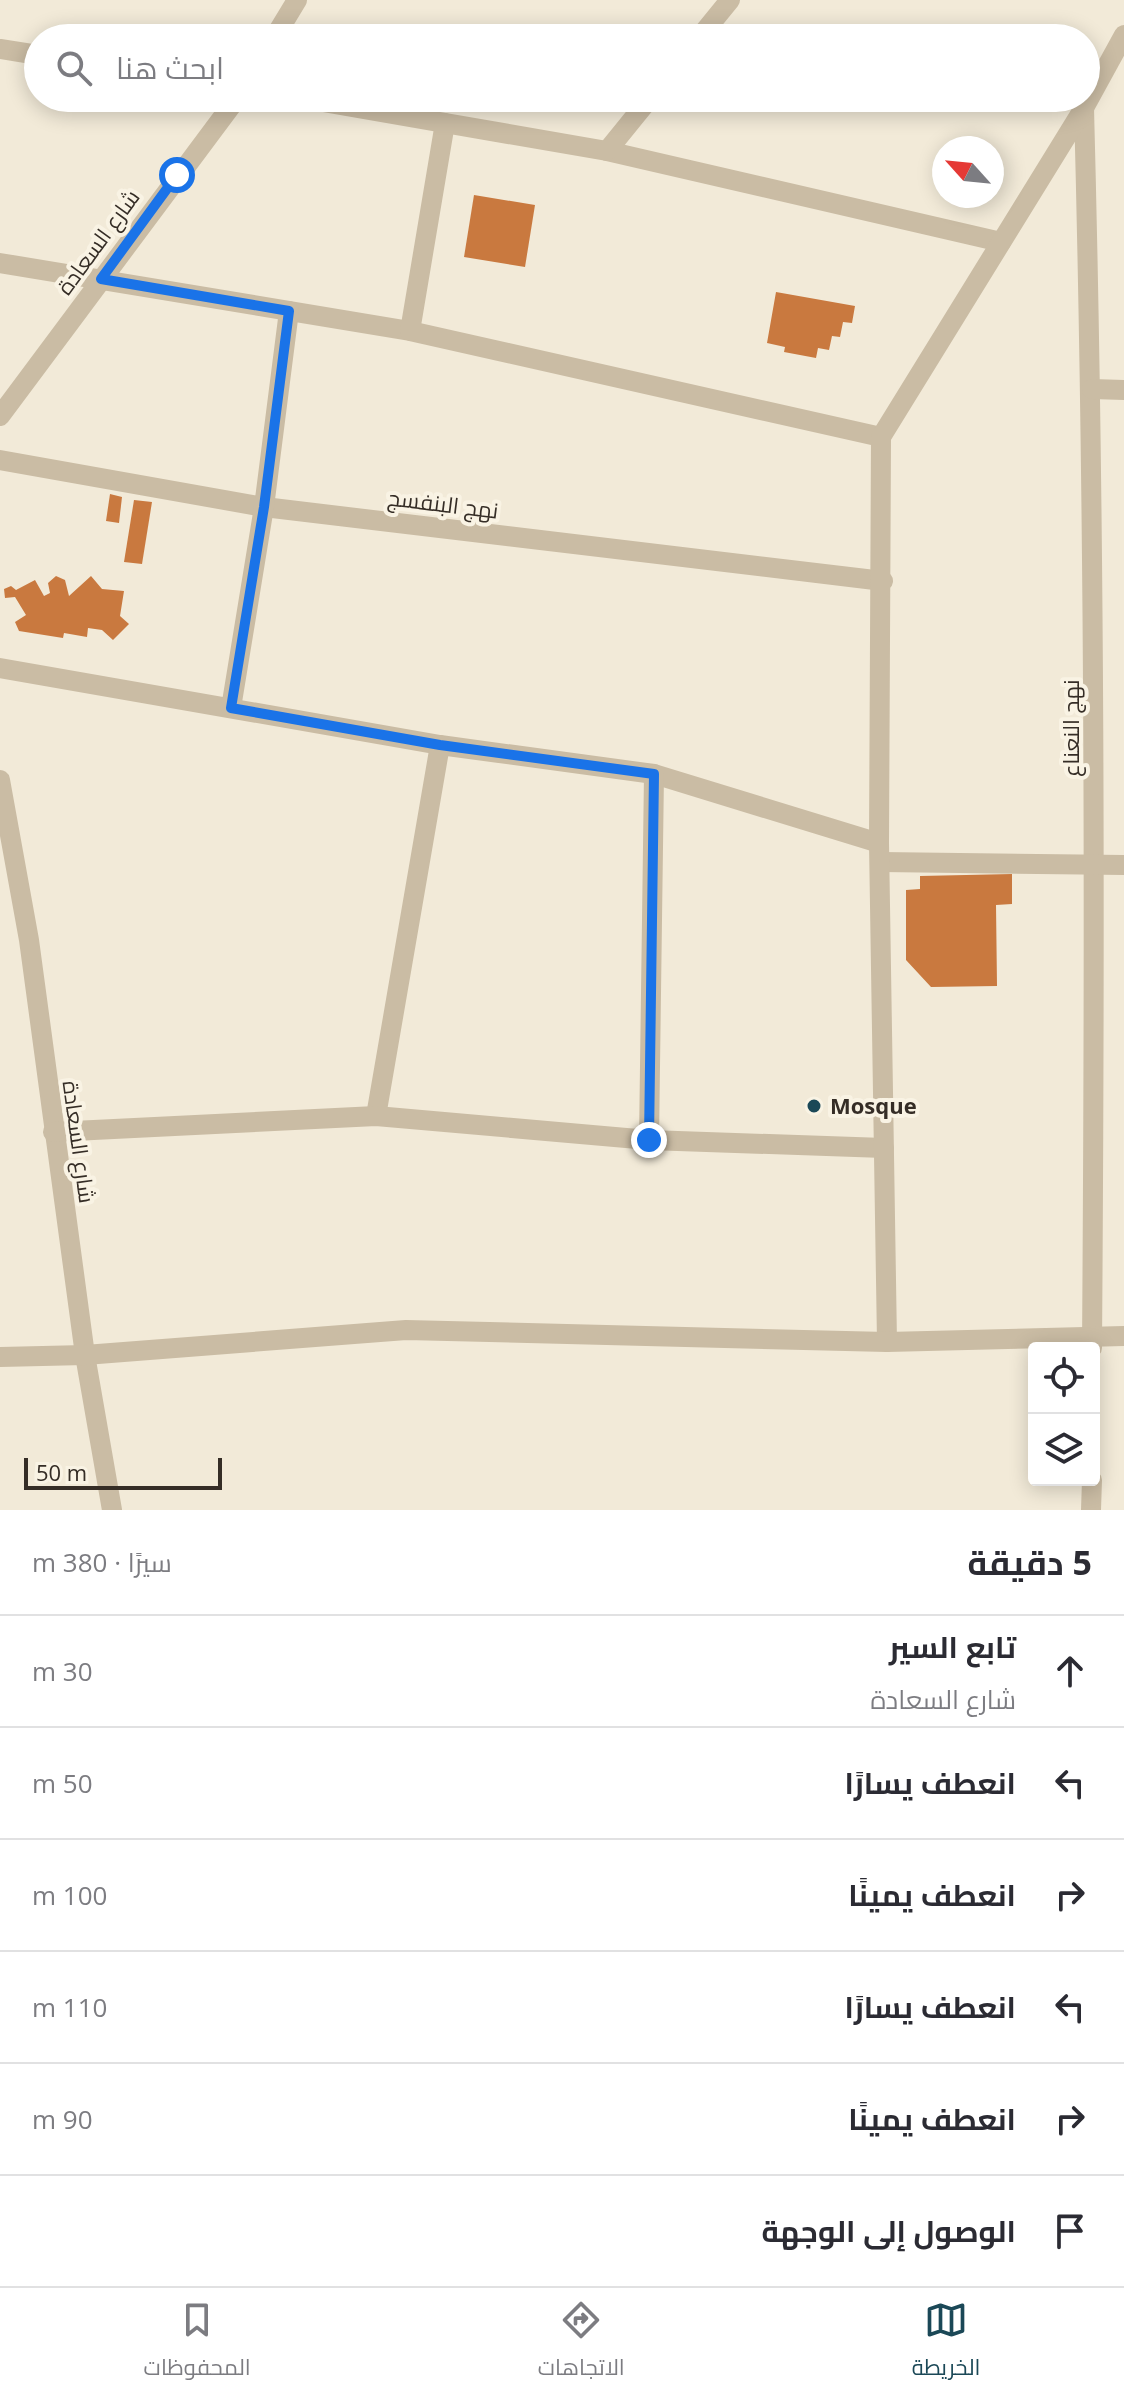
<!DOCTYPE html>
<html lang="ar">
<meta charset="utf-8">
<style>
body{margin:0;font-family:"Open Sans",Cairo,sans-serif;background:#f2f2f3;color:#2b2b33;direction:rtl}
.controls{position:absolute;right:24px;bottom:24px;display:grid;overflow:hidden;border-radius:8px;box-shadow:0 4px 20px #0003}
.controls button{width:72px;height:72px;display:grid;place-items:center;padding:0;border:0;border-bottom:2px solid #e1e1e2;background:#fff;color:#2b2b33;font:40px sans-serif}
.compass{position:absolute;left:932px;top:136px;width:72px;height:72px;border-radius:50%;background:#fff;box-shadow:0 4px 20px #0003;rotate:297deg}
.scale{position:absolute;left:24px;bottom:20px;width:198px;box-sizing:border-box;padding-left:8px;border:4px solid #352d26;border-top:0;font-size:22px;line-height:28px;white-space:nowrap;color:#352d26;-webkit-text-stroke:6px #f9f3e4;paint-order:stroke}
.stop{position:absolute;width:24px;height:24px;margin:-18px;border:6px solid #1a73e8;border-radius:50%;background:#fff}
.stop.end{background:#1a73e8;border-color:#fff;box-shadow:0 2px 8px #0008}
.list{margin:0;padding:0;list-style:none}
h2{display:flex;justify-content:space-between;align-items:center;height:104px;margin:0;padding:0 32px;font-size:34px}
h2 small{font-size:26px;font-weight:400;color:#7c7c81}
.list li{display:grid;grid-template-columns:52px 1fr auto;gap:24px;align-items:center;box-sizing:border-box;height:112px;padding:0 32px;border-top:2px solid #e1e1e2}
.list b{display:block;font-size:30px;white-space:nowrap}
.list p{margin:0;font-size:26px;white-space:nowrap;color:#7c7c81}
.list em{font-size:26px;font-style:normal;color:#7c7c81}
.icon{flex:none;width:44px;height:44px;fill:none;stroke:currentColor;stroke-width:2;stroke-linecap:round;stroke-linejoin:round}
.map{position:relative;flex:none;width:1124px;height:1510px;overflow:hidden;direction:ltr}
.search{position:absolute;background:#fff;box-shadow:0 4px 20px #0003;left:24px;right:24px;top:24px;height:88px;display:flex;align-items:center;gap:20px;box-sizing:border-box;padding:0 28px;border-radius:44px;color:#7c7c81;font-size:30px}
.sheet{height:776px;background:#fff}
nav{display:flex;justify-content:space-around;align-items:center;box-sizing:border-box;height:112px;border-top:2px solid #e1e1e2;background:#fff;font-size:22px;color:#7c7c81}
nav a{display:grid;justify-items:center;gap:4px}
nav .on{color:#1b4857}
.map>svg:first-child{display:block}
.building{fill:#c9793f}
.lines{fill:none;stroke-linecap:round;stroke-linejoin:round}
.minor{stroke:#cabca4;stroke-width:20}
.route{stroke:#1a73e8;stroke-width:10}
.poi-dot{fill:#1b4857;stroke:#f9f3e4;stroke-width:3}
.labels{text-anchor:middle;stroke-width:8;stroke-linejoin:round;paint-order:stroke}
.street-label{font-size:22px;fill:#352d26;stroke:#f9f3e4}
.poi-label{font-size:22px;font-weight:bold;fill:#352d26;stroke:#f9f3e4;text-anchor:start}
</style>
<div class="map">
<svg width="1124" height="1510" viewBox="0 0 1124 1510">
<rect width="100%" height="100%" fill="#f2ead8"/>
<g class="building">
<polygon points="474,195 535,205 525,267 464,257"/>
<polygon points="776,292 855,306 852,323 843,322 840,337 832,336 829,350 818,348 816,358 784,352 785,347 767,343"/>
<polygon points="110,494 122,497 119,523 106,521"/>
<polygon points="134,500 152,502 142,564 124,562"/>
<polygon points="56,576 65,580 69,596 91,576 102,589 124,591 120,616 129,624 113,640 102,630 88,628 87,637 64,633 63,638 19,631 15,622 26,615 15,597 5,598 4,589 11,586 16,590 35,580 44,596 50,593 48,583"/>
<polygon points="1012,874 1012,904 996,905 997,986 931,987 906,960 906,890 920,889 920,876"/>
</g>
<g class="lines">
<g class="minor">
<polyline points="274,38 297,0"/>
<polyline points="699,38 730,0"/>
<polyline points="0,49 38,55"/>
<polyline points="300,98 607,151 1001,242"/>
<path d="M1084,108C1095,522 1095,934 1092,1348"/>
<polyline points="607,151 650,98"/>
<polyline points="0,263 410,331 881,437"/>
<polyline points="410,331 445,123"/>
<polyline points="1092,389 1124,390"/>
<polyline points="0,416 237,98"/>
<polyline points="0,460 264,507 883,581"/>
<polyline points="0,668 440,745 654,774 879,843"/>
<polyline points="231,708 264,507 289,311"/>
<polyline points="0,780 29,940 85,1355 112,1510"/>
<polyline points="881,862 1124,865"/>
<polyline points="376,1116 440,745"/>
<polyline points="53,1132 376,1116 649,1140 884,1148"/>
<polyline points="649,1140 654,774"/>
<polyline points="887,1342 879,843 881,437 1084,108 1124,35"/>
<polyline points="0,1357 85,1355 406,1330 887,1342 1124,1336"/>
<polyline points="1091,1510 1092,1480"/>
</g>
</g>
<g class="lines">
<polyline class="route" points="177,175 101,279 289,311 264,507 231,708 440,745 654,774 649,1140"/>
</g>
<circle class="poi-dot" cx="814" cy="1106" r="8"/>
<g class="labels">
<g class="street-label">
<text transform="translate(98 242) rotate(-54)" y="8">شارع السعادة</text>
<text transform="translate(443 504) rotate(7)" y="8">نهج البنفسج</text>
<text transform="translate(1071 728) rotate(-90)" y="8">نهج النعناع</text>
<text transform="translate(79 1142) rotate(82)" y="8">شارع السعادة</text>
</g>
<g class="poi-label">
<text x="830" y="1114">Mosque</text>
</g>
</g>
</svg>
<div class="controls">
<button><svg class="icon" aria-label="locate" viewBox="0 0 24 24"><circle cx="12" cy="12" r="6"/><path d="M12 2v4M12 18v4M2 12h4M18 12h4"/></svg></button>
<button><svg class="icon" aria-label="layers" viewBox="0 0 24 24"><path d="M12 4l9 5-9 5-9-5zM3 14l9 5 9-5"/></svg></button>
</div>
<svg class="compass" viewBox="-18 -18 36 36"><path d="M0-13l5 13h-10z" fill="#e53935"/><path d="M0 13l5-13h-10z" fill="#7c7c81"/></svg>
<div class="scale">50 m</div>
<div class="stop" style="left:177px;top:175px"></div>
<div class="stop end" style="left:649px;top:1140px"></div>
<div class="search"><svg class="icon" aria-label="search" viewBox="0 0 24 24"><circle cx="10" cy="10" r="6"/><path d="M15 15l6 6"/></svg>ابحث هنا</div>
</div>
<section class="sheet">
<h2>5 دقيقة<small>سيرًا · 380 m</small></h2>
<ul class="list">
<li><svg class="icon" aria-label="ahead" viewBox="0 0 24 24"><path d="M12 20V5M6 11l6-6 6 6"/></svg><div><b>تابع السير</b><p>شارع السعادة</p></div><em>30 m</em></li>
<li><svg class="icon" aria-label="left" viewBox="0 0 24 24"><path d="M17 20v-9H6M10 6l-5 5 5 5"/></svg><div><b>انعطف يسارًا</b></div><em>50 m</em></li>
<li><svg class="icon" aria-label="right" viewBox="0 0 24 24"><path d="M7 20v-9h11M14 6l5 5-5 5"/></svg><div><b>انعطف يمينًا</b></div><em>100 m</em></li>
<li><svg class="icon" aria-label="left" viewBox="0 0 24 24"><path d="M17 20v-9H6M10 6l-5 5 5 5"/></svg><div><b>انعطف يسارًا</b></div><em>110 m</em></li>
<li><svg class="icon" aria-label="right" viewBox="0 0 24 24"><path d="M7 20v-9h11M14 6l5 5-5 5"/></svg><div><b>انعطف يمينًا</b></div><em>90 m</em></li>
<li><svg class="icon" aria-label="arrive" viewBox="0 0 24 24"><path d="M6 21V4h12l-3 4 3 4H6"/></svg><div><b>الوصول إلى الوجهة</b></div></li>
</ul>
</section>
<nav>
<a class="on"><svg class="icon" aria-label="map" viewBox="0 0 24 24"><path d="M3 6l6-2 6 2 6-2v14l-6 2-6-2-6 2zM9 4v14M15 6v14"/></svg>الخريطة</a>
<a><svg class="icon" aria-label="directions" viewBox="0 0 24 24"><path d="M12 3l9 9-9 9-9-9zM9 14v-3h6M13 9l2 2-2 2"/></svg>الاتجاهات</a>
<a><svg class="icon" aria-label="saved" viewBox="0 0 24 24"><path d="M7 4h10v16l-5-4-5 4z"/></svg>المحفوظات</a>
</nav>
